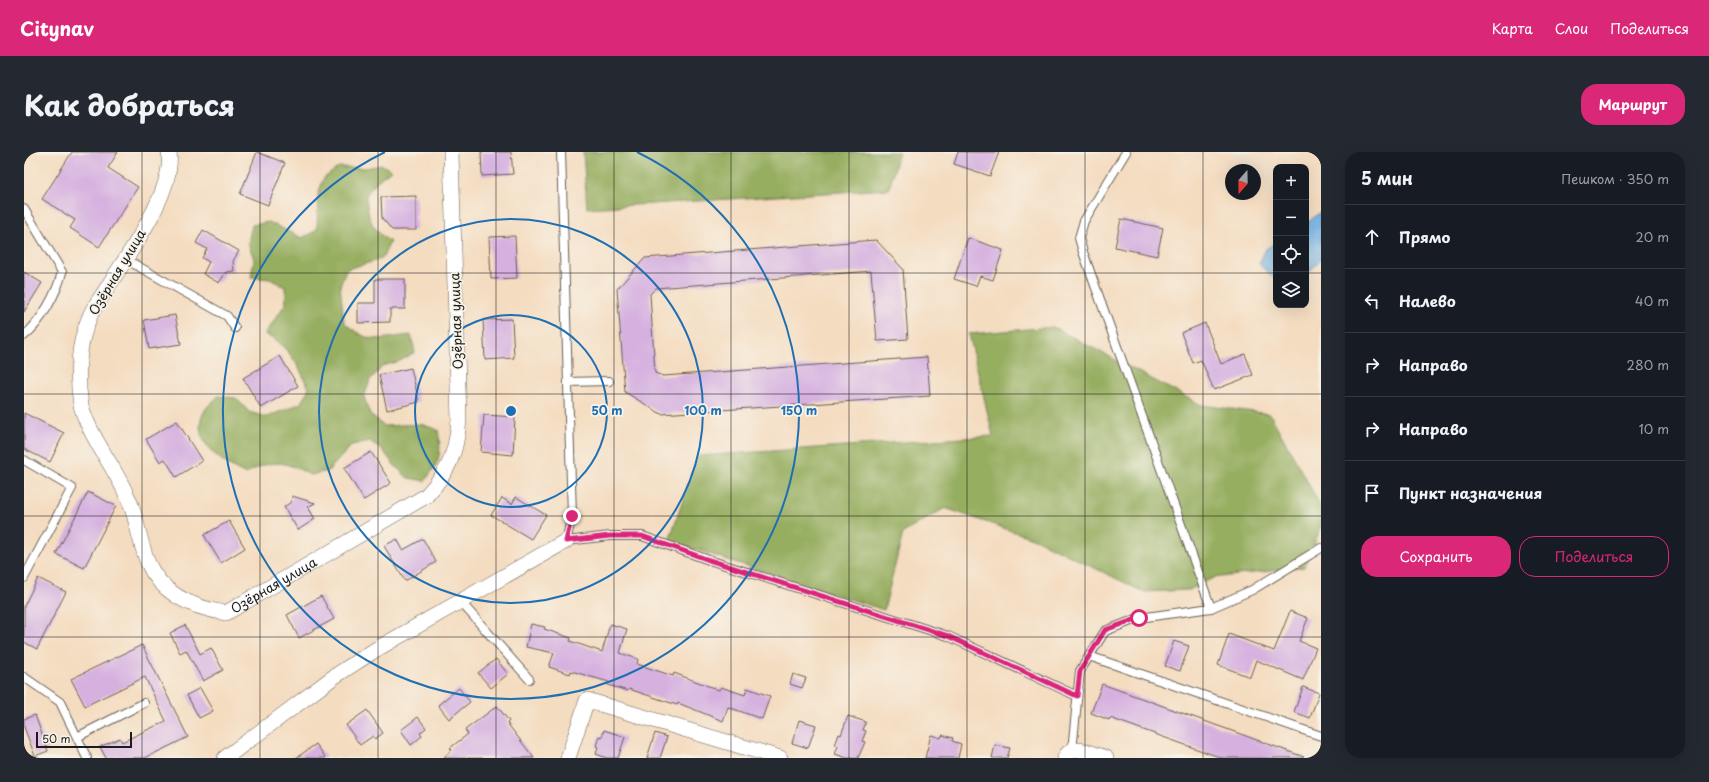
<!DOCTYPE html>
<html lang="ru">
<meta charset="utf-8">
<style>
body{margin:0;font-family:"Playpen Sans",sans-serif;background:#242831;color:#f1f3f6}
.controls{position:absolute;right:12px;top:12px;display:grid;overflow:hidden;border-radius:8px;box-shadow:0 4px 16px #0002}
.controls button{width:36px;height:36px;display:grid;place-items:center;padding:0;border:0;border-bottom:1px solid #363941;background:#171b24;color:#f1f3f6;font:20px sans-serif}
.compass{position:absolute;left:1201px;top:12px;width:36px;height:36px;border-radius:50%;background:#171b24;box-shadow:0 4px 16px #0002;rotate:200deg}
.scale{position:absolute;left:12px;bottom:10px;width:96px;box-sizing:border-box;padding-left:4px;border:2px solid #1c1c1c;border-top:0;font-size:11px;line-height:14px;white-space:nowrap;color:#1c1c1c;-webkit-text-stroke:3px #f7f3e8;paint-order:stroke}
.stop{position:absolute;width:12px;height:12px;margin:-9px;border:3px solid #db2777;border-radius:50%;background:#fff}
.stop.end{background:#db2777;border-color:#fff;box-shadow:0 1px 4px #0008}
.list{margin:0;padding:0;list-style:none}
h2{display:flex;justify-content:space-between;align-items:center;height:52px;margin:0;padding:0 16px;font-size:17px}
h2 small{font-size:13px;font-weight:400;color:#9ea1a6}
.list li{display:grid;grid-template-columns:26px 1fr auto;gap:12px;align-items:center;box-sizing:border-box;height:64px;padding:0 16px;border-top:1px solid #363941}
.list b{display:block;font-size:15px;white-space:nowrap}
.list em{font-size:13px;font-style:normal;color:#9ea1a6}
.actions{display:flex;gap:8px;padding:12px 16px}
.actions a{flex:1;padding:9px 0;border:1px solid #db2777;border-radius:16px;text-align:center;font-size:14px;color:#db2777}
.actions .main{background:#db2777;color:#fff}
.icon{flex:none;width:22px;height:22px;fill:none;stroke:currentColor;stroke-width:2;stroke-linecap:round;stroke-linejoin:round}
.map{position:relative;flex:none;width:1297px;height:606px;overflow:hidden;border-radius:16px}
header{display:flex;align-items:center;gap:24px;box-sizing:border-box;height:56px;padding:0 20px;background:#db2777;color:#fff}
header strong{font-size:19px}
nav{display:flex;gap:22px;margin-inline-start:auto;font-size:14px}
.intro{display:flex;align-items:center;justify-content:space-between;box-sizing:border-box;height:96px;padding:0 24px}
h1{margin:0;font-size:28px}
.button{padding:10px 18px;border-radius:16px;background:#db2777;color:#fff;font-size:14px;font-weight:700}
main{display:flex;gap:24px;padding:0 24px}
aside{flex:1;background:#171b24;border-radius:16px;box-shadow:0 4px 16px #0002}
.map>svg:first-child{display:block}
.forest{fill:#96ae60;stroke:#59653e}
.water{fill:#72b2e6;stroke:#476781}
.building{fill:#d6b1e0}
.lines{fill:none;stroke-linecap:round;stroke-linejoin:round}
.service-casing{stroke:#685f55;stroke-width:10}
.minor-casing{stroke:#685f55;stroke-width:16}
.service{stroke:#fff;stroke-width:8}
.minor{stroke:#fff;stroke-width:15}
.route{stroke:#db2777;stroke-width:5}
.grid{fill:none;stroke:#1c1c1c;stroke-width:1;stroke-opacity:0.55}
.ring{fill:none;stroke:#1f6fb2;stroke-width:2}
.labels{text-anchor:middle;stroke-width:3.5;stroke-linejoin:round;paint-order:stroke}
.street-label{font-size:13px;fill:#1c1c1c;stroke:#f7f3e8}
.centre{fill:#1f6fb2;stroke:#f7f3e8;stroke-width:2}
.ring-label{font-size:12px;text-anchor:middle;font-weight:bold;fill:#1f6fb2;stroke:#f7f3e8;stroke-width:3.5;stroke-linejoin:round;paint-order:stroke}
</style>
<header>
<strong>Citynav</strong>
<nav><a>Карта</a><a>Слои</a><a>Поделиться</a></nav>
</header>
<div class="intro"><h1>Как добраться</h1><a class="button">Маршрут</a></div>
<main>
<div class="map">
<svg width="1297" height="606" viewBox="0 0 1297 606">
<rect width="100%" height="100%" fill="#f7f3e8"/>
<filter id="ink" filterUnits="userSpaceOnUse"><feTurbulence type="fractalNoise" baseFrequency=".025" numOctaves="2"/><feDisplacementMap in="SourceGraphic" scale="8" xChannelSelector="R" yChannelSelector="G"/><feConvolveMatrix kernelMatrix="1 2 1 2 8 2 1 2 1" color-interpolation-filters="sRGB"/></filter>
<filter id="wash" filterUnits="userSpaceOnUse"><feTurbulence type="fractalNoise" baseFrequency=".012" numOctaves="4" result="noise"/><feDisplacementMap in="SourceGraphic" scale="16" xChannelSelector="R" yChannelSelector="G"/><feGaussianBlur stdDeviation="0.9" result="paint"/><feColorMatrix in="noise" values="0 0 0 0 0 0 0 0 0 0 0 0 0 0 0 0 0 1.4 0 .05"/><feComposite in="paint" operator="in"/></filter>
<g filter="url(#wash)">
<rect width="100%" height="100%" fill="#f4dcc0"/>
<g class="forest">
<polygon points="559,0 875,0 865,37 563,56"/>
<path d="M358,13L367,18L353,29L342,43C344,67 346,75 366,90L358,107L323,117L316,133L320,170C345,194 356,186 387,183L391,200L376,209L359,214L346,228L340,245L346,262L360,274L397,272L414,278C418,304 416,308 401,329L384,326L371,314L360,300L346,289L328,293L304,319L286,323C261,308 247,307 222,322C198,311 163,288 181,258C184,253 190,249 194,244L212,246L225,260L243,265L277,251L285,236C272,210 267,197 241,182L262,151L261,135L246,127L227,125L230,107L224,91L228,73L245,70L278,86L293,78L294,42L300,26L315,15L341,16Z"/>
<polygon points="1029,175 1177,253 1246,262 1297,355 1297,376 1280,415 1189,426 1165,438 1120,440 1011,387 921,356 879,381 860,458 645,389 674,304 969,284 945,182"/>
</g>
<g class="water">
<polygon points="1297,59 1297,107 1282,123 1282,72"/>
<polygon points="1252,91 1252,129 1235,112 1242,97"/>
</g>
<g id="blocks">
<g class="building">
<polygon points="48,0 94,0 84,16 114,35 75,95 46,76 51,68 18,47"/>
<polygon points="233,0 261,11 244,53 216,42"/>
<polygon points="457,0 487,0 489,22 458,24"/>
<polygon points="934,0 975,0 966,24 930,12"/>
<polygon points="392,44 392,78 368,78 358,66 357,45"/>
<polygon points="1097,67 1139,76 1133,104 1091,95"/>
<polygon points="179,78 215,99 209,109 210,119 202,120 195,131 179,122 185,110 178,106 183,97 172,91"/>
<polygon points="491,84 493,126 467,127 465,85"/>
<polygon points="944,86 979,98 969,128 956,124 952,134 930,127"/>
<polygon points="852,88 879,117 884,187 853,189 847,119 632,136 626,142 631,221 639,224 903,205 906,244 637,262 601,240 593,137 621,106"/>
<polygon points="0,120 18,131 0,160"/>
<polygon points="351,127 381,127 381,157 366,157 366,170 334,171 334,151 351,151"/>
<polygon points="151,163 157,192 125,197 120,168"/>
<polygon points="488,167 490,206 461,208 459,168"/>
<polygon points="1181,171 1197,212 1221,202 1229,223 1190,238 1177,208 1169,211 1157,181"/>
<polygon points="256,204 274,234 237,256 219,226"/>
<polygon points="387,216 395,250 363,258 355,223"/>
<polygon points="0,261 40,281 26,310 0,297"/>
<polygon points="460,263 491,265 489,303 457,300"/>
<polygon points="153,269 178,309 152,325 141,307 136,310 122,287"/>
<polygon points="347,300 367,331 340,348 320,316"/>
<polygon points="64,340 92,354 60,416 32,402"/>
<polygon points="268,344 291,351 284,355 291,367 274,378 260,355 267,350"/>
<polygon points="492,345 522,363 507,387 467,363 478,346 488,352"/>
<polygon points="205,369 221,396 197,411 180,383"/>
<polygon points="373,387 379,398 399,387 412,410 381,429 360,394"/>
<polygon points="14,426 42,440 13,497 0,490 0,454"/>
<polygon points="297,444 310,467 275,486 263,463"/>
<polygon points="1266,459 1284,466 1275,489 1292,496 1279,528 1232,508 1226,525 1194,513 1205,482 1250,499"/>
<polygon points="507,472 521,475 520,477 547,486 546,489 578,500 586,472 603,477 596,501 614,507 613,512 649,524 650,521 695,538 697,535 721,543 723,536 746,544 738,567 704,555 699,569 654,551 653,553 605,537 604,539 584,533 585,530 547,519 546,522 525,515 530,501 502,495"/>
<polygon points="161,473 176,502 187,496 199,518 179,529 162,498 156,501 146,481"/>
<polygon points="1150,489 1165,494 1156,519 1141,514"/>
<polygon points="118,493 164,585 121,606 82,606 76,595 96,586 98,590 142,569 121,525 61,554 47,527"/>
<polygon points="472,507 484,522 467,536 454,521"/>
<polygon points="769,522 782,526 778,536 766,532"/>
<polygon points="1078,532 1280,605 1279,606 1198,606 1086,566 1085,568 1067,561"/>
<polygon points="1279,535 1295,541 1286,566 1270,560"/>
<polygon points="176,536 189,559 175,566 163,543"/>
<polygon points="435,536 446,550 425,567 414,553"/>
<polygon points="473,554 485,569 483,571 510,606 419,606 428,598 426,596 444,582 441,578"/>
<polygon points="343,558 359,581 351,587 349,584 336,593 322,573"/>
<polygon points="11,563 24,599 11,604 0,575 0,567"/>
<polygon points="824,564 842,570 839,578 842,579 838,589 841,590 834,606 823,606 811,602 814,594 811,593 815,582 817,583"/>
<polygon points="394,565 402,576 396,581 398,584 387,593 377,578"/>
<polygon points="775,568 792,573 784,596 768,591"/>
<polygon points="580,578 601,585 594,606 583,606 572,602 574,595 572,594 575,584 578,585"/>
<polygon points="631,581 643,585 636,606 623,606"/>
<polygon points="907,583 917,586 918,583 929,586 928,589 937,592 934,606 901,606"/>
<polygon points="292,592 302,606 272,606"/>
<polygon points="971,593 986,596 983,606 968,606"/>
</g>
</g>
</g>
<g filter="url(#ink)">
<use href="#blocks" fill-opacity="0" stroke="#685f55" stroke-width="1"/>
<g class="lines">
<g class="service-casing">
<g id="service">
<polyline points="537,0 548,364 542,389 586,384 618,384 685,408 924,484 1053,544"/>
<polyline points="1102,0 1060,69 1055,86 1059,100 1187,456"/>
<path d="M0,57L38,120C33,141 17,170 0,184"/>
<polyline points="101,107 203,164 211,176"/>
<polyline points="544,230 585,229"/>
<polyline points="0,308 48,336 0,426"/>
<polyline points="436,449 505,527"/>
<polyline points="1065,504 1297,584"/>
<polyline points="0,525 36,550 63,606"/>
<polyline points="53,585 120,551"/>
<polyline points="1048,599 1056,519 1081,479 1115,466 1187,456 1228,438 1297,396"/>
</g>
</g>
<g class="minor-casing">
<g id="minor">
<path id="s1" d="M145,0C151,41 101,106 80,141C75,148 69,156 66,164C54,191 52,224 57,253C58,259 61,265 63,270C76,300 98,326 108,356C114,374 117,394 124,411C138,443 170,456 202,461L402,344C425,319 432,302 435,268L427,0"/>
<polyline points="201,606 311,524 351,498 542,389"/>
<polyline points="544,606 563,548 756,606"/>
<path d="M1041,606C1047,590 1072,603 1082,606"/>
</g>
</g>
<use href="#service" class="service"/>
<use href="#minor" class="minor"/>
</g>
</g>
<g class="lines" filter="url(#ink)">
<polyline class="route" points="548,364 542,389 586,384 618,384 685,408 924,484 1053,544 1056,519 1081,478 1115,466"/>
</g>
<path class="grid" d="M118,0V606M236,0V606M354,0V606M472,0V606M590,0V606M707,0V606M825,0V606M943,0V606M1061,0V606M1179,0V606M0,121H1252M1282,121H1297M0,242H1297M0,364H1297M0,485H1297"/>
<g class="ring">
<circle cx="487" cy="259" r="96"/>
<circle cx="487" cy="259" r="192"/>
<path d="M613 0A288 288 0 1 1 361 0"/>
</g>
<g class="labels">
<g class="street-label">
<text transform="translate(93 120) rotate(-59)" y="5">Озёрная улица</text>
<text transform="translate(432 169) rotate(-92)" y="5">Озёрная улица</text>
<text dy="5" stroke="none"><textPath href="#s1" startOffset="600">Озёрная улица</textPath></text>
</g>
</g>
<circle cx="487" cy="259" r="6" class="centre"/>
<g class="ring-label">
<text x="583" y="263">50 m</text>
<text x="679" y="263">100 m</text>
<text x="775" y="263">150 m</text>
</g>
</svg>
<div class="controls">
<button>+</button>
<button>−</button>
<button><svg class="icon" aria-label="locate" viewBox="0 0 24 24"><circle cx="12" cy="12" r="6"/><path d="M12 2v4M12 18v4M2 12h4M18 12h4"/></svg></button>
<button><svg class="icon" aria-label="layers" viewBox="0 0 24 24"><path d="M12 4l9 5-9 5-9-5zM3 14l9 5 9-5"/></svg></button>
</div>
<svg class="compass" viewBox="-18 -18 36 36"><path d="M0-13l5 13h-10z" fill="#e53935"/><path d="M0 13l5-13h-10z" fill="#9ea1a6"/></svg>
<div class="scale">50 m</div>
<div class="stop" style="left:1115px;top:466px"></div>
<div class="stop end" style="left:548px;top:364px"></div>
</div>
<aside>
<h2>5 мин<small>Пешком · 350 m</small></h2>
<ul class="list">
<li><svg class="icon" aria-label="ahead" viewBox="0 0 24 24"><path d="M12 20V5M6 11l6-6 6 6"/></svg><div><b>Прямо</b></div><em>20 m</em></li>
<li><svg class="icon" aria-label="left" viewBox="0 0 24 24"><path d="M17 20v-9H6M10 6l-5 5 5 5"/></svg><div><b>Налево</b></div><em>40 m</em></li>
<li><svg class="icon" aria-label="right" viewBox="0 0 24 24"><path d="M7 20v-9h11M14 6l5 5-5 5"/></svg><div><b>Направо</b></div><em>280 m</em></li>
<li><svg class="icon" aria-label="right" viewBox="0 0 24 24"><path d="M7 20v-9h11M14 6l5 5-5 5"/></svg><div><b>Направо</b></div><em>10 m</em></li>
<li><svg class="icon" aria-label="arrive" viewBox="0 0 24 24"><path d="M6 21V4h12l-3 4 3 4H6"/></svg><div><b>Пункт назначения</b></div></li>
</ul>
<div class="actions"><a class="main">Сохранить</a><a>Поделиться</a></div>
</aside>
</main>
